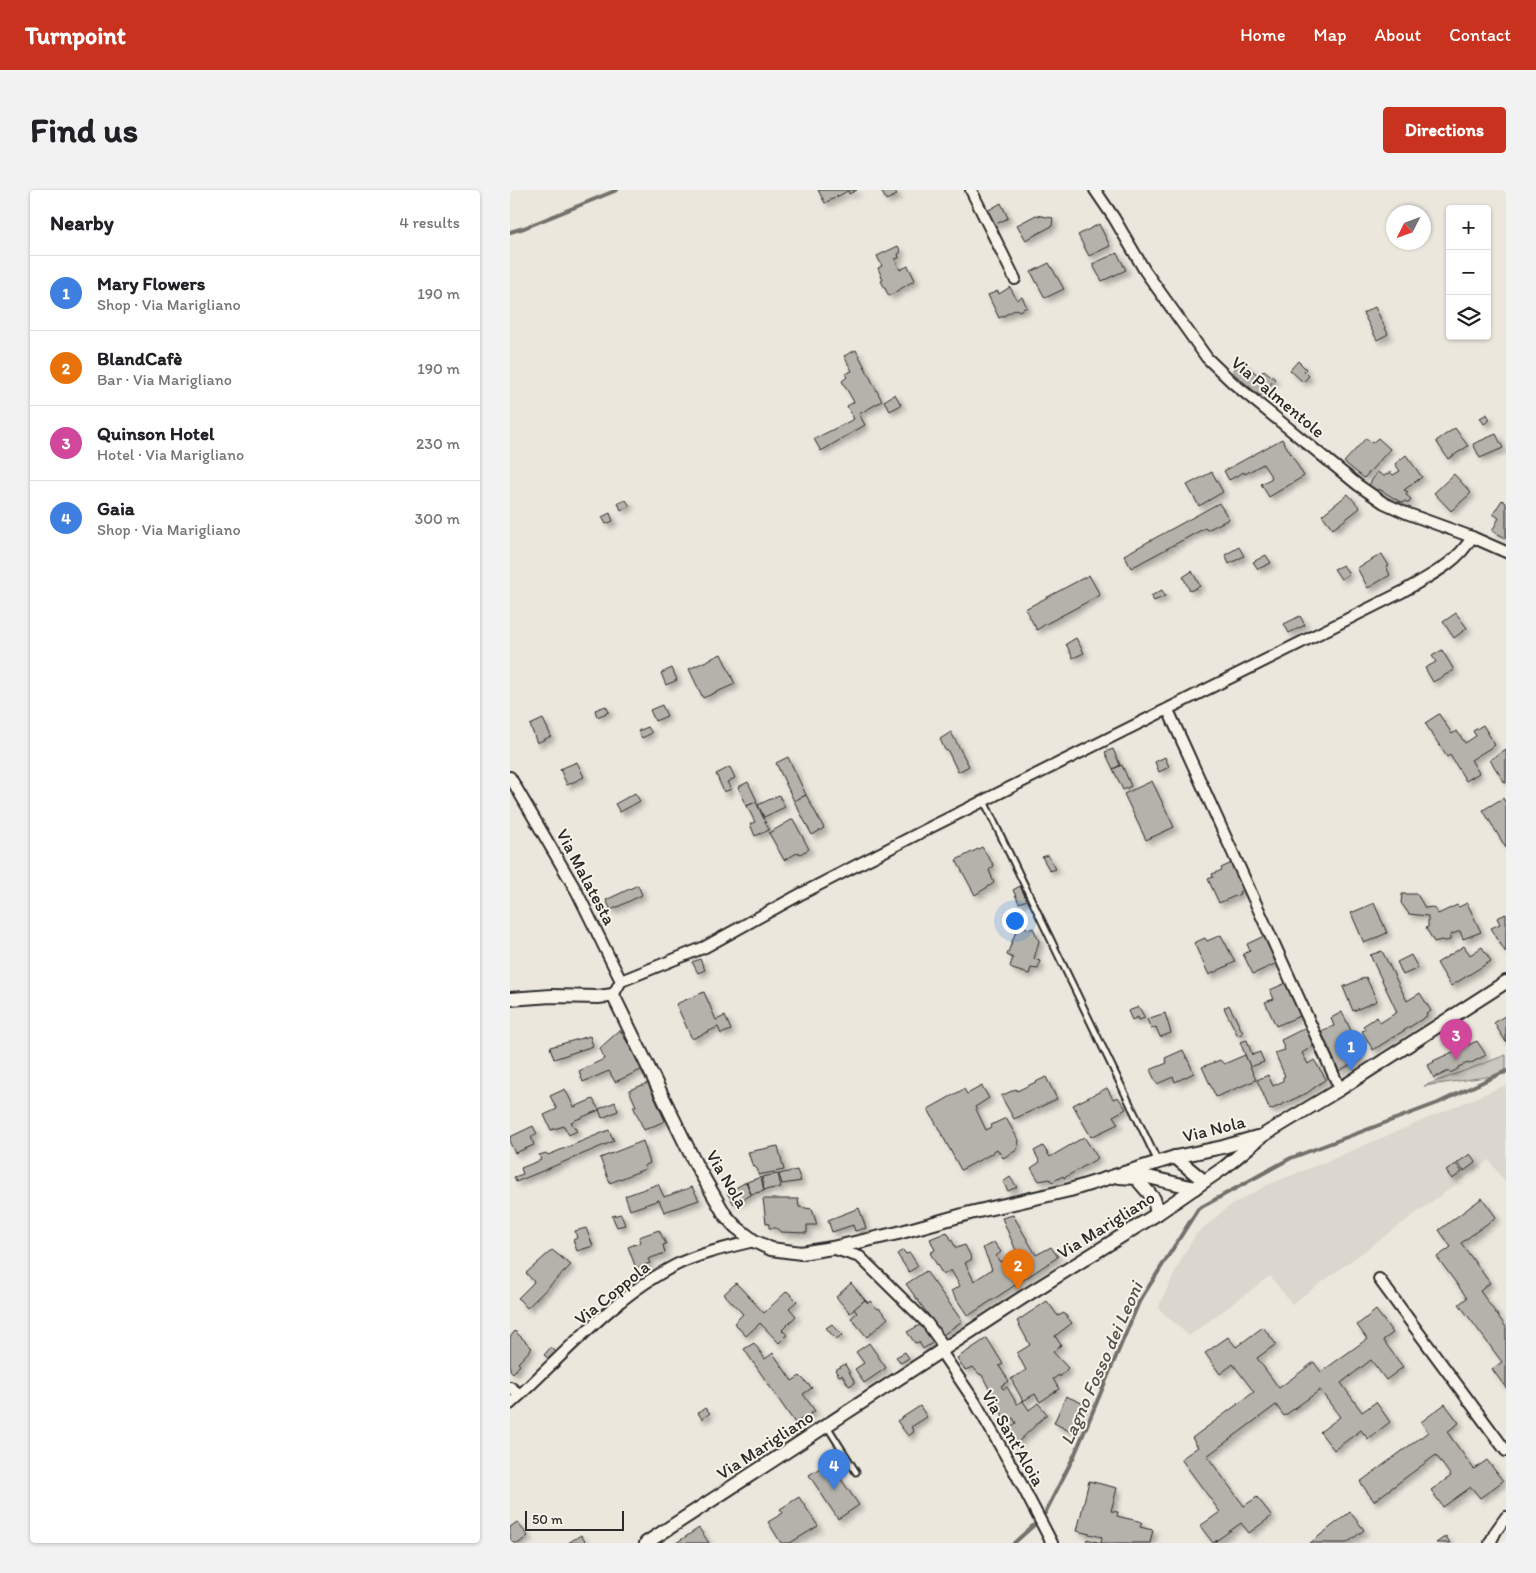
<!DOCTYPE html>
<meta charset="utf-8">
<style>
body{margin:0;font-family:Itim,sans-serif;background:#f2f2f2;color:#202124}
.controls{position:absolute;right:15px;top:15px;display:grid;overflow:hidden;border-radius:5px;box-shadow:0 1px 4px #0004}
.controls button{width:45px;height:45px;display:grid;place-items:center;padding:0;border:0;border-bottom:1px solid #e0e0e0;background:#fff;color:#202124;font:25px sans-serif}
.compass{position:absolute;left:876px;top:15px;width:45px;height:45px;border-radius:50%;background:#fff;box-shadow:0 1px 4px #0004;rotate:228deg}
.scale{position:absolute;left:15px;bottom:12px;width:99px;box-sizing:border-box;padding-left:5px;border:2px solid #2b2b2b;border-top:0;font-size:14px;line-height:18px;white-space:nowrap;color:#2b2b2b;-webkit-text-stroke:4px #f7f3e8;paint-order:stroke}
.you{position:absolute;left:504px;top:730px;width:18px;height:18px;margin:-12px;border:4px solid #fff;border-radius:50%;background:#1a73e8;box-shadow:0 0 0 8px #1a73e833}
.badge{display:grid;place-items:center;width:32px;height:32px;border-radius:50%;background:#c8321e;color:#fff;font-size:16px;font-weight:700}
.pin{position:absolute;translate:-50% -41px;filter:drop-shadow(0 1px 2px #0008)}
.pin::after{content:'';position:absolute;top:26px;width:18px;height:15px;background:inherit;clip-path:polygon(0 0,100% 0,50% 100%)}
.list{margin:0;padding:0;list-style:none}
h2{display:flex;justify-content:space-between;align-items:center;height:65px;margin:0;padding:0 20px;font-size:21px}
h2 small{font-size:16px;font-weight:400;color:#757577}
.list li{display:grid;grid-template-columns:32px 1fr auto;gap:15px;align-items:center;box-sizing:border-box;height:75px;padding:0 20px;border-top:1px solid #e0e0e0}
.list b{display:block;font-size:19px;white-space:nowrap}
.list p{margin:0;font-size:16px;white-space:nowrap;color:#757577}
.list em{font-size:16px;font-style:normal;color:#757577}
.icon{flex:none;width:28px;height:28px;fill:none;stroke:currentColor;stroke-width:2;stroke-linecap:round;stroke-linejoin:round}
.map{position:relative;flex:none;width:996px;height:1353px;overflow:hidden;border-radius:5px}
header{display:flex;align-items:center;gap:30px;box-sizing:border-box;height:70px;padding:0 25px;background:#c8321e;color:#fff}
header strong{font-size:24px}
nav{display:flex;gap:28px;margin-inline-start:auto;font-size:18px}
.intro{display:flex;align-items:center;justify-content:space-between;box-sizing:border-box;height:120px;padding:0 30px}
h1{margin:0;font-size:35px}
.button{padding:12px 22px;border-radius:5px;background:#c8321e;color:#fff;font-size:18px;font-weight:700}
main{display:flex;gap:30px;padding:0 30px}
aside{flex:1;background:#fff;border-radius:5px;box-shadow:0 1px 4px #0004}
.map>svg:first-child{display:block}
.built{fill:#dbd7ce}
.green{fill:#cbc8bf;stroke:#7b7a75}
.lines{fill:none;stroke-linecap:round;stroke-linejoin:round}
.stream{stroke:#72716c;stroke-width:4}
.building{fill:#b5b2ab;stroke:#2b2b2b;filter:url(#shadow)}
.service-casing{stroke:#2b2b2b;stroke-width:9}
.minor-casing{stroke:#2b2b2b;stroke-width:14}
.tertiary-casing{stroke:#2b2b2b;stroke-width:16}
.service{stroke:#f7f3e8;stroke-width:5}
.minor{stroke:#f7f3e8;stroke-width:10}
.tertiary{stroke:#f7f3e8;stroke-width:12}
.labels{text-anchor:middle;stroke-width:4;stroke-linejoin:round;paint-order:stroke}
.street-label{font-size:18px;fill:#2b2b2b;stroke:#f7f3e8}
.water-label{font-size:19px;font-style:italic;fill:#555451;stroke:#f7f3e8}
</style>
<header>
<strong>Turnpoint</strong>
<nav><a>Home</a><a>Map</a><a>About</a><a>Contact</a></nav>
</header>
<div class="intro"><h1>Find us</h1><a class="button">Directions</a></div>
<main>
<aside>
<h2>Nearby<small>4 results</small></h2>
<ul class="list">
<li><span class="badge" style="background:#3f7fe0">1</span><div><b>Mary Flowers</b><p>Shop · Via Marigliano</p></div><em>190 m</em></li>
<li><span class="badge" style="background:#e8710a">2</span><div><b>BlandCafè</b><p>Bar · Via Marigliano</p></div><em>190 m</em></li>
<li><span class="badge" style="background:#d1479c">3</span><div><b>Quinson Hotel</b><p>Hotel · Via Marigliano</p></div><em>230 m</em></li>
<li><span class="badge" style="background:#3f7fe0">4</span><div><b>Gaia</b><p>Shop · Via Marigliano</p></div><em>300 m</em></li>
</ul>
</aside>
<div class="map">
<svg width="996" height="1353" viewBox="0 0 996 1353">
<defs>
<filter id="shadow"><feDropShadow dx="4" dy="4" stdDeviation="2.5" flood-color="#0004"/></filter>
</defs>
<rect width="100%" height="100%" fill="#ebe7dd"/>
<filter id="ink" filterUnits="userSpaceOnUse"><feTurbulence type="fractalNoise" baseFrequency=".02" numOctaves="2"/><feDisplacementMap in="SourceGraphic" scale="10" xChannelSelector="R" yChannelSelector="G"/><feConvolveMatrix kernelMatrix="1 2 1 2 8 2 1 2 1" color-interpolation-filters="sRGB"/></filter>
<g filter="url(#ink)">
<polygon class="built" points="996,895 996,994 979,970 782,1114 760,1086 679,1146 648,1118 674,1064 686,1044 718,1017 757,995 815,972"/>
<polygon class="green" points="996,865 996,884 914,896"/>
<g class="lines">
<g class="stream">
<polyline points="0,42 14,38 107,0"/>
<polyline points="535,1323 564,1266 629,1112 688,1019 781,968 928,913 996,881"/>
<polyline points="504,1353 524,1335"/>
</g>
</g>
<g class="building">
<polygon points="308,0 347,0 339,4 338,1 315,13"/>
<polygon points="371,0 385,0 387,5 376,10"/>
<polygon points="491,13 498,28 484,35 477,21"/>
<polygon points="526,25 543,28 542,36 516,50 507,35"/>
<polygon points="589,34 600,56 579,66 568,45"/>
<polygon points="388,56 391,62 388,64 389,68 385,69 390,80 398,76 405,90 379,106 371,91 373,90 368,78 372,76 367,66"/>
<polygon points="607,63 616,80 592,91 582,74"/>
<polygon points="539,73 554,99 535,108 521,82"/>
<polygon points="500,97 507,110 512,107 517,117 509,121 507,119 489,128 478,105 488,101 489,104"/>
<polygon points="865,117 878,144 867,150 853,123"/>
<polygon points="346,160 372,211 349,224 355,235 311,261 304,249 344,229 337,216 344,212 332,191 337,187 335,184 342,181 334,166"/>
<polygon points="731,171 749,186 754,180 765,189 750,206 722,182"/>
<polygon points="788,171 796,179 794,181 799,186 793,192 780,180"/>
<polygon points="385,204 391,215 380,221 374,211"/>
<polygon points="977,224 980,230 974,234 970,228"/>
<polygon points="945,238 958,256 938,269 926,251"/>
<polygon points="986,244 993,258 970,268 963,254"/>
<polygon points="856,248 862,253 868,248 880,259 854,288 834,272"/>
<polygon points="772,249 794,286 759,307 751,294 762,288 753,274 735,284 734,282 719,290 714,281"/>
<polygon points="896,265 912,287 894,300 898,302 896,305 901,309 899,313 895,311 892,313 869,299 866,301 859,295 867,282 874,286 880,282 883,285 890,281 885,274"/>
<polygon points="702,282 713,302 689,316 677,295"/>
<polygon points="944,284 961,303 941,321 924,303"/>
<polygon points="838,304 850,318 823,339 812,325"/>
<polygon points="116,310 120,316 111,320 108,313"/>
<polygon points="992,310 996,313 996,348 982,341 989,328 983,324"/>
<polygon points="709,313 719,329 697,340 695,338 621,378 614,365"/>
<polygon points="100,323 103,331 96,334 92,327"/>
<polygon points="729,357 734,366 719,374 715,365"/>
<polygon points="872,364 879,376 876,377 880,385 858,398 847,378"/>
<polygon points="756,365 761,373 748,379 743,372"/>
<polygon points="833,375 839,384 831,389 824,379"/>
<polygon points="682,381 690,396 680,401 673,387"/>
<polygon points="579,385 590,405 534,435 527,440 515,419"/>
<polygon points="652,400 655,406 644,411 641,406"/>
<polygon points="946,423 957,438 944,448 933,432"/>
<polygon points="790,426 795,435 779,443 774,434"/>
<polygon points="566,448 574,463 563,468 556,454"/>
<polygon points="932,460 944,480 923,492 915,478 926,472 922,466"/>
<polygon points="211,464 225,494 193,508 179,479"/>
<polygon points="162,478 167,490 156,495 151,483"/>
<polygon points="152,515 157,526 145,531 140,520"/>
<polygon points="96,516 99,522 87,527 85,520"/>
<polygon points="929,524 942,544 947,541 955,553 966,546 963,541 973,535 985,555 961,570 969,583 956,591 940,565 937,567 915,533"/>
<polygon points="33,529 41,546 27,553 20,535"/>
<polygon points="138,537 142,543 132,548 128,541"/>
<polygon points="441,542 459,576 448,582 438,561 435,560 430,549"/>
<polygon points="603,559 610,575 603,579 595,562"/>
<polygon points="996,559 996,593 995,593 980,570"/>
<polygon points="278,567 296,605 284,611 266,573"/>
<polygon points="655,567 659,577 649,582 645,572"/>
<polygon points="67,572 74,587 57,595 50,579"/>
<polygon points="612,575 621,596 613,600 603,579"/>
<polygon points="220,577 225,588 217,592 221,599 214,602 206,584"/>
<polygon points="642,591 664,637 636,650 614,604"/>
<polygon points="238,592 247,611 237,616 228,597"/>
<polygon points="125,603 130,611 110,622 105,614"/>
<polygon points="269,605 275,617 254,627 248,615"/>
<polygon points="296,605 314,638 302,645 284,611"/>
<polygon points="993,608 996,614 996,658 973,620"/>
<polygon points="246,612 259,640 245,646 240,634 245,632 237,616"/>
<polygon points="283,629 299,659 290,664 289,662 274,670 259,643"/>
<polygon points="472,657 484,676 479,680 484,693 465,705 446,670"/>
<polygon points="538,665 546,679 540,681 532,667"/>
<polygon points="722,673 733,700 729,702 730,704 709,713 698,689 703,687 702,684 712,680 711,678"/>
<polygon points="128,695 132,705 101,720 96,710"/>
<polygon points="510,696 517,710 509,713 503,700"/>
<polygon points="892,704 907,704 915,718 923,717 928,724 947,715 949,717 957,713 971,742 953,749 950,741 940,745 940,750 936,751 931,750 924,752 916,738 918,737 918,726 899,724 891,713"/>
<polygon points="864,713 877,743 854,753 841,723"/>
<polygon points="996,724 996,763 981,738 990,734 987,728"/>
<polygon points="516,737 518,740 523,738 529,751 524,769 530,771 528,779 521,778 519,784 502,779 500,776 503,768 497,765 506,741"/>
<polygon points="711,745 725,772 699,785 684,753 695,748 697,751"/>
<polygon points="754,746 767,773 743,784 733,764 740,761 737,754"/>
<polygon points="954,756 960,765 972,757 981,771 941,796 927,773"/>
<polygon points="872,761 897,811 910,803 921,821 916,824 917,826 863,860 852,841 855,840 853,836 867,827 870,833 887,822 860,765"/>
<polygon points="901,765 908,778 893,785 887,772"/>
<polygon points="190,769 195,780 188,783 182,772"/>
<polygon points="856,787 867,811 843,821 833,797"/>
<polygon points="776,793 792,825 766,836 755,812 764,809 760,800"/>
<polygon points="194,802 206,830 215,826 221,840 211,844 208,837 182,849 166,814"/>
<polygon points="719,815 733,843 728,846 714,818"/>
<polygon points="629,817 635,828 629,830 628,827 622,830 618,821"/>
<polygon points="832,822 847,853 845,855 851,869 829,881 811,841 824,836 821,828"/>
<polygon points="655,823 661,843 650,847 646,837 641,839 637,829"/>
<polygon points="996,825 996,852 984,833"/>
<polygon points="799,836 808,853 792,863 798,874 804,870 816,889 797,903 760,920 747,890 758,885 763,896 773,891 773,887 775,886 765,863 775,860 771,850"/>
<polygon points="110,840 133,879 105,892 99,881 73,892 69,881 94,869 90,858"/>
<polygon points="80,846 83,856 44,869 40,857"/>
<polygon points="737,850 742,865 750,862 754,872 740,877 730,852"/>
<polygon points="967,851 976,865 959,874 958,873 948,877 948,879 940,883 939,881 924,888 918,875 924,872 923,871"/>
<polygon points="673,860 684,883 665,892 663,887 647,894 640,880 657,873 655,868"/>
<polygon points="735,865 746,890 706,907 692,877 710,870 714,874"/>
<polygon points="536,887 547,909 504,929 491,906 506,899 507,901"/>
<polygon points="138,893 155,931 134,940 123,916 126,916 119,900"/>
<polygon points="472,896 479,908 465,917 476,940 482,937 481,935 496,928 509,951 507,960 493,968 487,959 482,962 483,963 451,980 418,919 454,899 457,904"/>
<polygon points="597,898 603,909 608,907 616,919 603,926 608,934 581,947 563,915"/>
<polygon points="55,899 64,917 83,909 89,920 61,932 67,941 59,945 54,936 41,940 34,925 47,919 40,906"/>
<polygon points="105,912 108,921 92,928 89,919"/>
<polygon points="23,936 27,944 21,946 24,955 5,963 0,953 0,947"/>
<polygon points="99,940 104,951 6,992 4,987 13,984 11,978 31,970 29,965 36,963 38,965"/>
<polygon points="574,947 588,968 554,988 553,986 542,992 540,989 529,991 521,978 530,972 524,961 533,956 540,967"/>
<polygon points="133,951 140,973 134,976 135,979 100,993 90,968"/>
<polygon points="268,956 274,980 248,985 248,980 242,974 238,962"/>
<polygon points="960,964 966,972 954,981 947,973"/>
<polygon points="946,974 952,982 942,989 936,981"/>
<polygon points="287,980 291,991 272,994 269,984"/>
<polygon points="268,984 271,997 254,1000 252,987"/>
<polygon points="251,987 254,1001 241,1004 237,992"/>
<polygon points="500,987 507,997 498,1001 493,992"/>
<polygon points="236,992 241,1005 224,1014 217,1003"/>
<polygon points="148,994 154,1007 182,997 189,1010 154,1022 149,1010 120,1020 115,1006"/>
<polygon points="972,1008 986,1027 951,1053 980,1093 970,1101 996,1137 996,1198 982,1179 992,1172 949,1114 957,1108 927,1067 941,1057 929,1040"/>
<polygon points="253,1009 288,1009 289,1017 302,1019 307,1035 297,1035 297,1043 271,1042 266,1038 259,1038 259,1034 256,1033"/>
<polygon points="349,1018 356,1038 345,1041 343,1035 322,1042 318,1030"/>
<polygon points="111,1024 115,1035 107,1037 102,1026"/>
<polygon points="503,1025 526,1065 541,1057 548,1067 458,1126 441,1101 450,1096 441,1080 433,1085 420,1063 425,1060 420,1049 437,1042 446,1058 455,1055 462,1069 455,1073 464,1091 482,1079 473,1058 484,1052 491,1062 486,1066 490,1072 507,1063 492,1028"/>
<polygon points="76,1038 83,1056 67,1061 63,1050 67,1048 65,1041"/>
<polygon points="149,1040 156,1054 153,1055 155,1063 138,1069 140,1073 126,1078 118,1057 131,1052 129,1047"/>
<polygon points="42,1060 61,1075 17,1118 8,1108 24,1092 16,1083"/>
<polygon points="393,1060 396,1064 400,1063 408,1076 399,1082 387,1064"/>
<polygon points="416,1081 452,1131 433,1145 396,1094"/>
<polygon points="226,1093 254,1123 277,1101 287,1111 279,1118 286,1126 272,1140 277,1145 269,1153 250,1133 236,1146 224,1133 233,1124 214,1104"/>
<polygon points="341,1093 355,1110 340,1123 326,1107"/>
<polygon points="355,1110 358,1113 360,1111 368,1119 369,1118 378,1128 357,1147 341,1128 347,1123 344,1119"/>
<polygon points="537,1111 548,1126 554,1123 562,1133 545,1146 551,1155 543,1162 558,1178 550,1187 549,1185 543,1189 549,1199 530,1212 525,1204 513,1211 501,1189 516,1180 507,1163 520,1155 507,1131"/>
<polygon points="866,1120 883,1143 873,1150 893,1177 876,1190 861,1170 831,1193 852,1222 866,1212 880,1232 858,1249 851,1240 824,1260 810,1242 830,1227 810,1200 774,1226 766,1215 697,1266 734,1316 747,1307 762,1326 739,1343 731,1333 703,1353 690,1336 710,1322 671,1269 688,1257 682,1248 744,1202 723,1174 710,1184 695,1163 718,1147 726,1157 753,1137 766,1154 747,1168 769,1198 804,1172 811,1182 857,1149 847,1135"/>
<polygon points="413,1133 425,1151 413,1159 409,1152 405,1153 397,1142"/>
<polygon points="322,1134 332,1145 326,1149 316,1138"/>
<polygon points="5,1141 22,1158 8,1173 10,1175 3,1183 0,1180 0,1147"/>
<polygon points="477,1148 493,1174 489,1176 499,1191 491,1196 493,1199 497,1197 507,1214 513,1211 519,1220 528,1213 537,1224 505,1255 493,1242 506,1233 503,1228 495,1230 472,1185 469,1184 463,1177 455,1180 447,1168"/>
<polygon points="244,1153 255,1169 263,1163 282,1191 290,1186 302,1198 293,1204 305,1221 285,1233 234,1159"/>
<polygon points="359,1153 376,1178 354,1193 345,1179 354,1173 346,1162"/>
<polygon points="41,1157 48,1164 41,1171 34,1165"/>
<polygon points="395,1162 399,1168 391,1173 386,1167"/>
<polygon points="335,1174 345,1193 339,1196 332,1185 329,1186 325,1180"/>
<polygon points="556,1206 574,1214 561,1242 544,1233"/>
<polygon points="935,1214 949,1233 937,1242 964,1279 977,1270 993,1291 970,1308 961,1297 933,1317 921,1300 941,1286 926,1265 864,1311 850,1292 918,1242 911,1232"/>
<polygon points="410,1216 417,1227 401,1237 404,1242 398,1246 387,1231"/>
<polygon points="195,1218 200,1223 192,1229 188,1223"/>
<polygon points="319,1272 349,1315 328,1329 299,1285"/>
<polygon points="579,1291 607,1298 601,1321 608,1322 607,1326 632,1332 630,1337 643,1340 640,1353 576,1353 577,1349 591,1353 592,1347 567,1341"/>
<polygon points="289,1307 308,1336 280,1353 271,1353 258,1332 273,1323 270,1319"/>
<polygon points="840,1322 854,1340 837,1353 800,1353"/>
<polygon points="7,1332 18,1346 9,1353 0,1353 0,1337"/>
<polygon points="189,1338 199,1353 166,1353"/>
<polygon points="71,1345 76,1353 58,1353"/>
<polygon points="936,1346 940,1353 926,1353"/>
</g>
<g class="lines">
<g class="service-casing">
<g id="service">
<polyline points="474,611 648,972"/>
<polyline points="317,1236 346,1282"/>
</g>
</g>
<g class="minor-casing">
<g id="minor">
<polyline points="461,0 505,89"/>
<polyline points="585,0 604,28 635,81 697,168 723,193 848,295 874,313 896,323 962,347 996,362"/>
<polyline points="658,520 830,899"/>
<polyline points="0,587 67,702 111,791 103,805"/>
<path d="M111,791L195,757L289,705L423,636L892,402C917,387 947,374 962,347"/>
<polyline points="322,1058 350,1067 417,1133 430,1151 434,1166 465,1212 505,1282 542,1353"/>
<polyline points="869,1089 996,1261"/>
<polyline points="0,1197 10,1205"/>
<path d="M0,1214C51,1168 103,1107 164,1076C187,1064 219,1057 244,1051"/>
<polyline points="980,1353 986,1341 996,1327"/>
</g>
</g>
<g class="tertiary-casing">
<g id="tertiary">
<polyline points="0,809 41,806 88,807 103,805 185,973 215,1025 226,1037 244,1051 261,1059 291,1063 322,1058 388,1043 460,1023 560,1000 665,967 713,957 747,947"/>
<polyline points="665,967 694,991"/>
<polyline points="609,987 626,988 644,1009 647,1024"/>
<polyline points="626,988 638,987 685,998"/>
<polyline points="136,1353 512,1108 647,1024 715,977 752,946 830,899 996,792"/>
</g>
</g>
<use href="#service" class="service"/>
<use href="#minor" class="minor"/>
<use href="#tertiary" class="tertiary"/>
</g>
</g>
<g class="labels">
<g class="street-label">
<text transform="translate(768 207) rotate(40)" y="6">Via Palmentole</text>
<text transform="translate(76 687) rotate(62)" y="6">Via Malatesta</text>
<text transform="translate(704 939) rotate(-14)" y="6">Via Nola</text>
<text transform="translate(217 989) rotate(59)" y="6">Via Nola</text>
<text transform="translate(596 1035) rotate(-32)" y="6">Via Marigliano</text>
<text transform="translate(102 1103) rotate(-39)" y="6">Via Coppola</text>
<text transform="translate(503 1248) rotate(60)" y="6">Via Sant'Aloia</text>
<text transform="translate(255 1255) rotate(-33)" y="6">Via Marigliano</text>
</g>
<g class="water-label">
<text transform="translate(591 1173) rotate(-66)" y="7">Lagno Fosso dei Leoni</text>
</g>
</g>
</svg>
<div class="controls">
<button>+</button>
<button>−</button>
<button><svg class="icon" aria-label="layers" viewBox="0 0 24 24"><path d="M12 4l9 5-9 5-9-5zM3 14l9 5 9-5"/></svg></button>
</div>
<svg class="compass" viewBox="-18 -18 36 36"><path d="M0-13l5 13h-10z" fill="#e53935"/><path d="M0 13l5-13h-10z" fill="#757577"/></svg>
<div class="scale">50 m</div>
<div class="you"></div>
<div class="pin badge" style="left:841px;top:881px;background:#3f7fe0">1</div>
<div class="pin badge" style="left:508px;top:1100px;background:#e8710a">2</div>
<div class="pin badge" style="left:946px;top:870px;background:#d1479c">3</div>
<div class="pin badge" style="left:324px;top:1300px;background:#3f7fe0">4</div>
</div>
</main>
